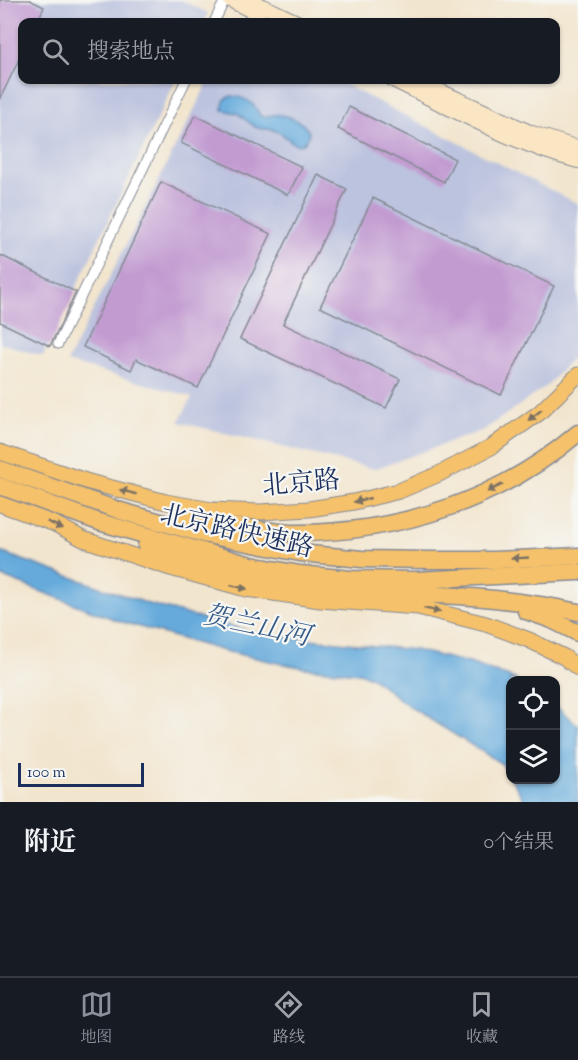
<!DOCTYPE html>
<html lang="zh">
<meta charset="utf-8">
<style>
body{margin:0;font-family:"Sorts Mill Goudy","Noto Serif SC",serif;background:#242831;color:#f1f3f6}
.controls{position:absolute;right:18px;bottom:18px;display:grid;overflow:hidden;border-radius:12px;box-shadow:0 2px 4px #0004}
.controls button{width:54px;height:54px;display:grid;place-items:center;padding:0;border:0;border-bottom:2px solid #363941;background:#171b24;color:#f1f3f6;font:30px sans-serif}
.scale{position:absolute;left:18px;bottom:15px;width:126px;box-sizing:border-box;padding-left:6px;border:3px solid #1b2f5e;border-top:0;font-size:16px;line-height:21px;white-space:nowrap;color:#1b2f5e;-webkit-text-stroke:4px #f6f6f2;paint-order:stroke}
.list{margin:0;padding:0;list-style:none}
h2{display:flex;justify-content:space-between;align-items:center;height:78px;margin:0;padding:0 24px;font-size:26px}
h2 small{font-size:20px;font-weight:400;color:#9ea1a6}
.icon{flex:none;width:33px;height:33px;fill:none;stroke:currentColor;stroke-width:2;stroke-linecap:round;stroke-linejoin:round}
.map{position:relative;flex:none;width:578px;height:802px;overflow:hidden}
.search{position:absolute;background:#171b24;box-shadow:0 2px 4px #0004;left:18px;right:18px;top:18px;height:66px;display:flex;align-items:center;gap:15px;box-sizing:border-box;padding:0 21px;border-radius:12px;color:#9ea1a6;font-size:22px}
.sheet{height:174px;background:#171b24}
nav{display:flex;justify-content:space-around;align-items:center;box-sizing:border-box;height:84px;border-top:2px solid #363941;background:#171b24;font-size:16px;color:#9ea1a6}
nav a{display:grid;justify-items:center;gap:3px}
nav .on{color:#8c9099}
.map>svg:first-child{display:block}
.industrial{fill:#bcc3de}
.water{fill:#65aadb;stroke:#406c9c;stroke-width:1.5}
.building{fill:#c29cd1}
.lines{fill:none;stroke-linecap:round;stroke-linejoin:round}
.street-casing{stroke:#868a96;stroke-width:11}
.secondary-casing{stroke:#868a96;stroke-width:16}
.primary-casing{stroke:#868a96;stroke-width:17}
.highway-casing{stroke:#868a96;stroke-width:19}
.street{stroke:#fff;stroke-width:9}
.secondary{stroke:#fbe6c4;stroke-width:14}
.primary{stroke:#f5c16b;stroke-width:15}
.highway{stroke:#f5c16b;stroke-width:16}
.oneway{fill:#7d7164}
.labels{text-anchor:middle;stroke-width:4.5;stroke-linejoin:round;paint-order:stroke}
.street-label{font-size:26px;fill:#1b2f5e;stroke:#f6f6f2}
.water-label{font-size:27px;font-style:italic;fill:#355a8a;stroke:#f6f6f2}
</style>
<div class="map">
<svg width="578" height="802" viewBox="0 0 578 802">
<rect width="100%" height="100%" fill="#f6f6f2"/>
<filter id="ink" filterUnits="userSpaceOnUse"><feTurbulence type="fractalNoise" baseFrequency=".0167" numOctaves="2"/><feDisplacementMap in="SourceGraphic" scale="12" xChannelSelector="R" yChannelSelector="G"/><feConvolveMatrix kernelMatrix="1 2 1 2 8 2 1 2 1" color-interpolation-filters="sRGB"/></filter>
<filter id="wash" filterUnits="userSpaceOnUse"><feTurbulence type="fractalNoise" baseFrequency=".008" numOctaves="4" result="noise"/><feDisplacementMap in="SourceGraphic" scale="24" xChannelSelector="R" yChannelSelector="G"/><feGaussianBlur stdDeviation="1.35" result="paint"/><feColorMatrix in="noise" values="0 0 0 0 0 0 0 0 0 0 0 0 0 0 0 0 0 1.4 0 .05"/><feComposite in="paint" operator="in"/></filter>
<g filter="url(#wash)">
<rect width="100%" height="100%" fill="#f2e5ce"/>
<g class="industrial">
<polygon points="0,0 181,0 208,13 204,22 22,22 22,80 176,80 43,356 0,343"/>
<polygon points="209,80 336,80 578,204 578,351 548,385 484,430 374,469 179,422 192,397 67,362"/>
</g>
<g class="water">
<path d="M231,96C245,97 255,102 260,116L266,117C279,110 301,119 309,132C308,139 306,142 300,145L293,143L282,134L271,129H262L255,127L237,113L223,110C223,102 224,98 231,96Z"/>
<polygon points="0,552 149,604 260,634 415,650 469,663 518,680 510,680 510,777 502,764 410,707 371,677 359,673 305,668 274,662 220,650 119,621 0,576"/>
<polygon points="556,706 578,725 578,802 525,802 512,780 556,780"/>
</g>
<g id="blocks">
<g class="building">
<polygon points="0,0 30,0 44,7 37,22 22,22 22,53 0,99"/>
<polygon points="349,107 455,159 444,182 338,129"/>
<polygon points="195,115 302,167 288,195 181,143"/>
<polygon points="318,175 347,189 283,324 400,379 386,408 240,339"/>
<polygon points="161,182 271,234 198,388 136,359 131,370 83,347"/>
<polygon points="373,198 554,286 501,395 320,307"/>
<polygon points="0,255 76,292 50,346 0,322"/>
</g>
</g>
</g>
<g filter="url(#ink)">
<use href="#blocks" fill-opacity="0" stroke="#868a96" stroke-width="1.5"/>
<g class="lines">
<g class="street-casing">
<g id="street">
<polyline points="214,22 225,0"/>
<polyline points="58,344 186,80"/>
</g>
</g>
<g class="secondary-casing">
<g id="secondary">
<polyline points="230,0 258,14"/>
<polyline points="250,0 297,22"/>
<path d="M393,80C453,109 513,144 578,161"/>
<polyline points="416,80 532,133 578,148"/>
</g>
</g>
<g class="primary-casing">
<g id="primary">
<polyline points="0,452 89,482 166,502 212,510 260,512 309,509 354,502 399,491 439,474 491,447 539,413 578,375"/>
<polyline points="0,504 55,524 83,539 167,567 246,589 320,600 418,607 486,624 529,640 564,657 578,668"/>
</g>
</g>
<g class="highway-casing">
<g id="highway">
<polyline points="0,469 121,511 207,535 300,553 362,559 429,560 494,560 578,556"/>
<polyline points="0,486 99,522 251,565 300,574 351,579 415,580 578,572"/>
<path d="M178,517C207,523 235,527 264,530C274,531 285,533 296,533C399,533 500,500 578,433"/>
<path d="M146,546C204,566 261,583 323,589C361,593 399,594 437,595C484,597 532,602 578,612"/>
<polyline points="526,611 552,620 578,633"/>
</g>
</g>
<use href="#street" class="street"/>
<use href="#secondary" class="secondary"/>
<use href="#primary" class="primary"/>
<use href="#highway" class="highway"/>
</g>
<defs><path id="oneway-solid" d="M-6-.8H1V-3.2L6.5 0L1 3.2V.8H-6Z" transform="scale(1.5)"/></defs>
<g class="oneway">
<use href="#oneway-solid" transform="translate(535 415) rotate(142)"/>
<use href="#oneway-solid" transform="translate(495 488) rotate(154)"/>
<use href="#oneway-solid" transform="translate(128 492) rotate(-165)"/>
<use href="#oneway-solid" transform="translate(362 500) rotate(167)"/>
<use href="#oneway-solid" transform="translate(55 525) rotate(24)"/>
<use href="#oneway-solid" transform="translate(520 558) rotate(177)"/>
<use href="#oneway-solid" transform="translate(239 587) rotate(13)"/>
<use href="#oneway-solid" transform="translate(432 610) rotate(12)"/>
</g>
</g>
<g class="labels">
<g class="street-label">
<text transform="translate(301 482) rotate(-5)" y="9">北京路</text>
<text transform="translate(237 530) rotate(13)" y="9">北京路快速路</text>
</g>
<g class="water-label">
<text transform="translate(257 625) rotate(12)" y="9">贺兰山河</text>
</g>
</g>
</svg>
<div class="controls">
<button><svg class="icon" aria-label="locate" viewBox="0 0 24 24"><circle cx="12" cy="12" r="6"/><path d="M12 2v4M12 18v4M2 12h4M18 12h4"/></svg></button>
<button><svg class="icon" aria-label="layers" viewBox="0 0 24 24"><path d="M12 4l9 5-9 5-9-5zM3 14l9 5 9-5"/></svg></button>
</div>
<div class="scale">100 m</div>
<div class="search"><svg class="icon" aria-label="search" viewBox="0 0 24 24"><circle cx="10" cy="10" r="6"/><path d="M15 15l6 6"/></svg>搜索地点</div>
</div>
<section class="sheet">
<h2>附近<small>0个结果</small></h2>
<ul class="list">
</ul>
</section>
<nav>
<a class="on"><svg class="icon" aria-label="map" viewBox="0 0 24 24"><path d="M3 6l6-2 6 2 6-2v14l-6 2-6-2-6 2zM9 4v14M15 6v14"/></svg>地图</a>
<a><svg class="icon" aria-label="directions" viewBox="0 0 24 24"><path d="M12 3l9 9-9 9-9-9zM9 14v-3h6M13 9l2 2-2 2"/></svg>路线</a>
<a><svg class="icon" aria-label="saved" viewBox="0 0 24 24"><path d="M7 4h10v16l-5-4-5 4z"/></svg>收藏</a>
</nav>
